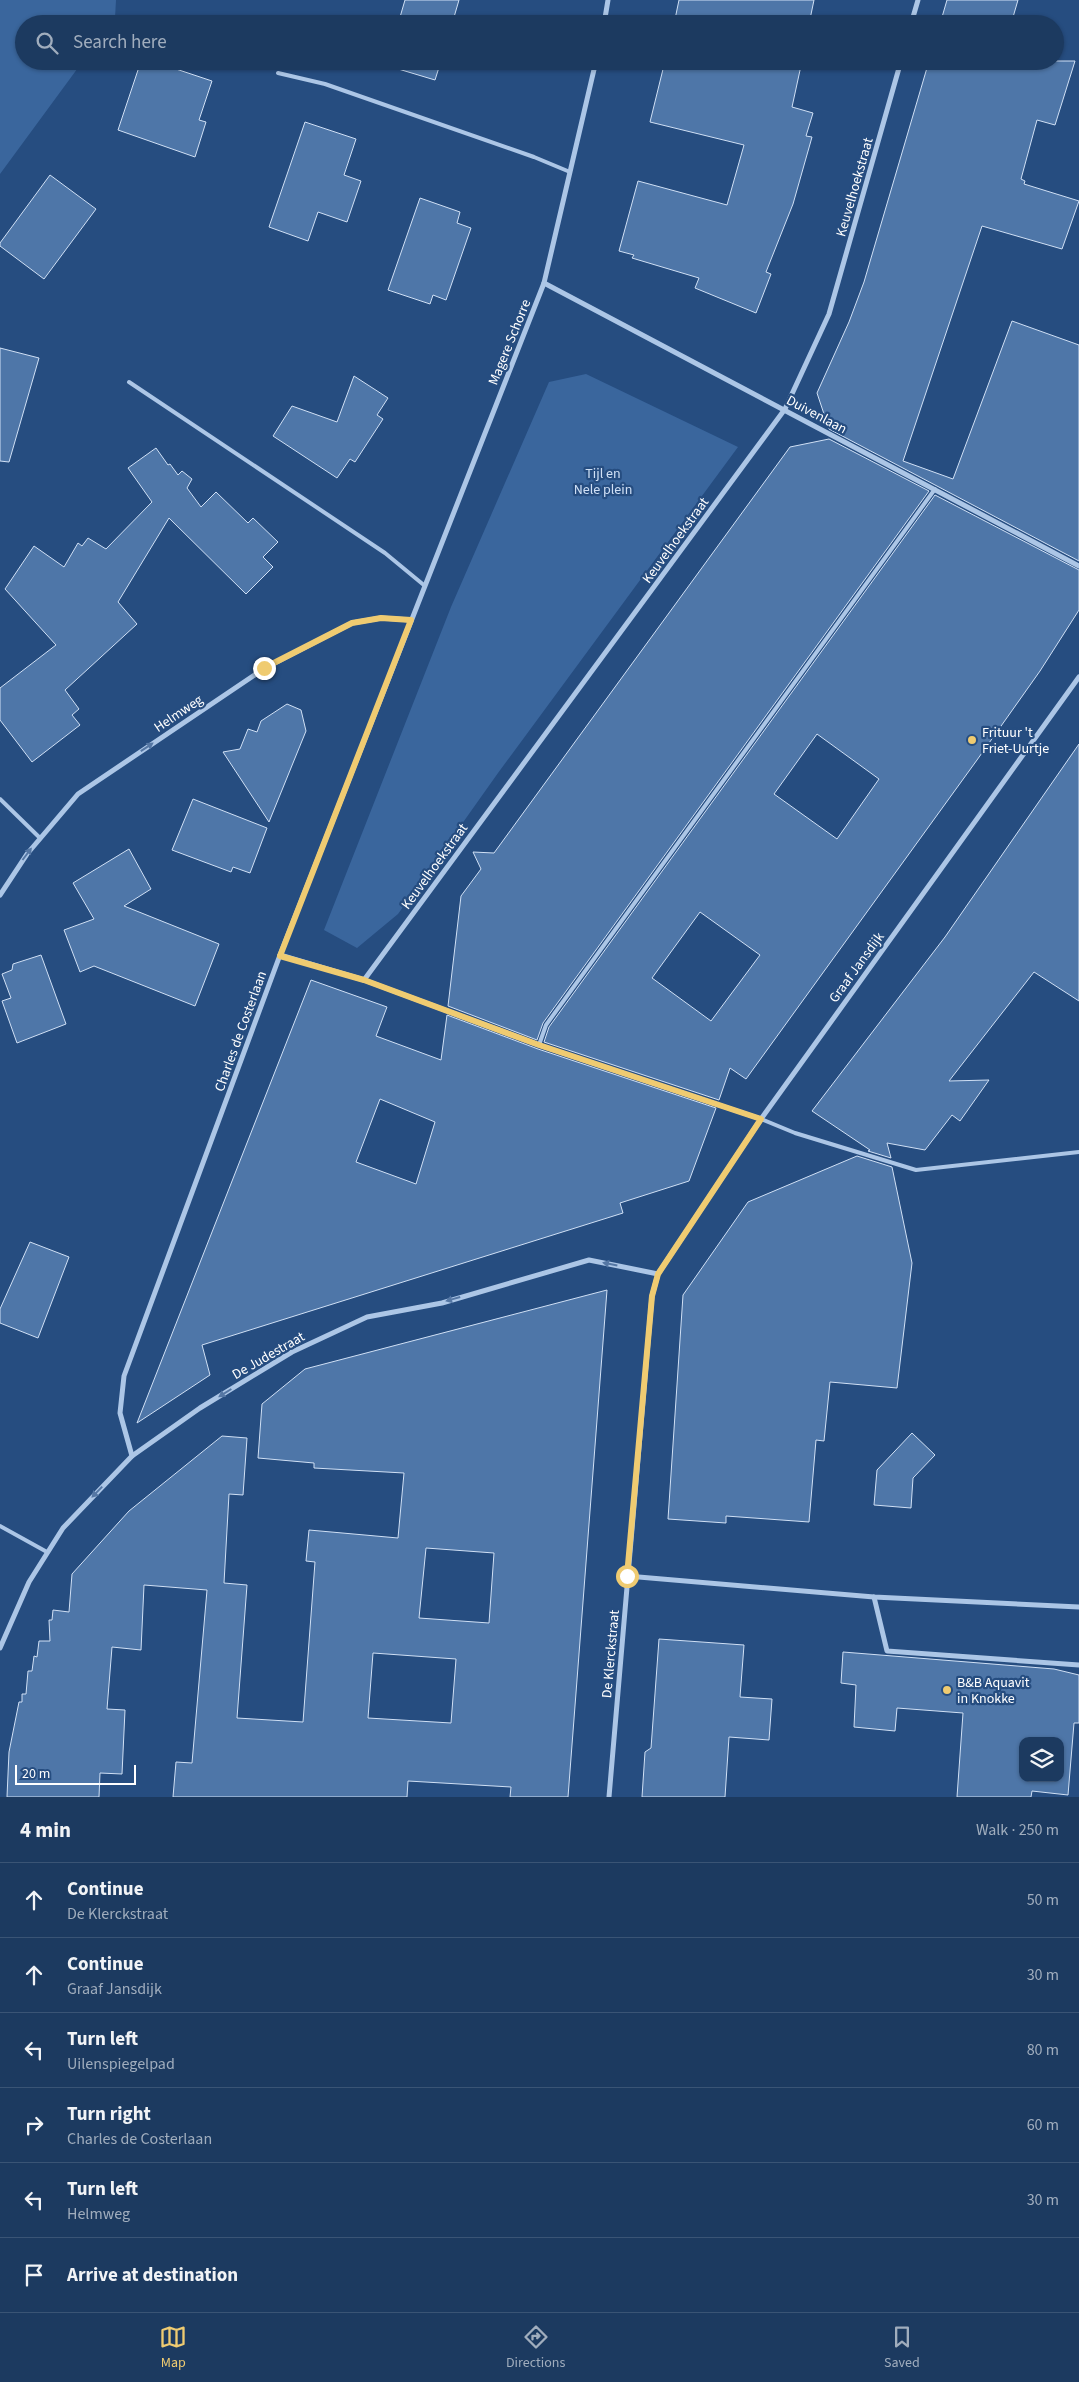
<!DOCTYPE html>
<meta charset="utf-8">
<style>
body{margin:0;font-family:"Source Sans 3",sans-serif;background:#294569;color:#f1f3f6}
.controls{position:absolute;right:15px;bottom:15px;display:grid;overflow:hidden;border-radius:10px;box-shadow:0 1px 4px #0004}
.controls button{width:45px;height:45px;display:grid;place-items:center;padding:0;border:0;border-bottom:1px solid #3a5475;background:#1c3a60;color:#f1f3f6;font:25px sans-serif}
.scale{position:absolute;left:15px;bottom:12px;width:121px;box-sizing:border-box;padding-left:5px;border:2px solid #fff;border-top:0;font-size:14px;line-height:18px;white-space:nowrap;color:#fff;-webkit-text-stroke:4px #264d80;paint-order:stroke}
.stop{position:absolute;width:15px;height:15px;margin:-11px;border:4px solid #efcb71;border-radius:50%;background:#fff}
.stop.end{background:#efcb71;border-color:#fff;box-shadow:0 1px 5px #0008}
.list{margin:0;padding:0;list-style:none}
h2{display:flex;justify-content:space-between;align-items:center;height:65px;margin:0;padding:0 20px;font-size:21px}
h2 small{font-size:16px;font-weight:400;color:#a0adbd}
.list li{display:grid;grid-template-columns:32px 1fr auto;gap:15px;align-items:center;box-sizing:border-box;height:75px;padding:0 20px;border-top:1px solid #3a5475}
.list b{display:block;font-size:19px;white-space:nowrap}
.list p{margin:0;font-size:16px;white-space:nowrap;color:#a0adbd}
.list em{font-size:16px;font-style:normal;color:#a0adbd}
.icon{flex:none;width:28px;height:28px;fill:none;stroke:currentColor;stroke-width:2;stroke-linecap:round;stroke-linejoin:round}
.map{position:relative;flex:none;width:1079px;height:1797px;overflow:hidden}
.search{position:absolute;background:#1c3a60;box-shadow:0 1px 4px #0004;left:15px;right:15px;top:15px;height:55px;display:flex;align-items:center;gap:12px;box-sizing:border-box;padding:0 18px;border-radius:28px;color:#a0adbd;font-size:19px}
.sheet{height:515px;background:#1c3a60}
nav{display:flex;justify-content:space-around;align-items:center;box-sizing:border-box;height:70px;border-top:1px solid #3a5475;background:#1c3a60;font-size:14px;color:#a0adbd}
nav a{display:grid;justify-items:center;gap:2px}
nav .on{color:#efcb71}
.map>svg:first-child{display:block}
.green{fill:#3a669d}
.building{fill:#4e76a8;stroke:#d0e0f5;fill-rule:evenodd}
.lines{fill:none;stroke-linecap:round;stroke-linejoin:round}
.lane{stroke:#acc6e6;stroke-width:4}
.street{stroke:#acc6e6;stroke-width:5}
.oneway{fill:#5577a4}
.route{stroke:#efcb71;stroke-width:6}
.poi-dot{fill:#efcb71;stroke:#264d80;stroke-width:2}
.labels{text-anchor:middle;stroke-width:4.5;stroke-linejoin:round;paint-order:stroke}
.street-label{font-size:14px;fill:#fff;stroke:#264d80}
.park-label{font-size:14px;fill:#d0e0f5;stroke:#264d80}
.poi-label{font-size:14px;fill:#fff;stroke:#264d80;text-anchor:start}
</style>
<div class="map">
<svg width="1079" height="1797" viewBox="0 0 1079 1797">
<rect width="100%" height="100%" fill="#264d80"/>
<g class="green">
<polygon points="0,0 116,0 115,18 111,24 24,24 24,61 83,61 0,174"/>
<polygon points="586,374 738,447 498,773 398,914 357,948 324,930 451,607 549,382"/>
</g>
<g class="building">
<polygon points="405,0 459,0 452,24 398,24"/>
<polygon points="679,0 814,0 809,24 674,24"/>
<polygon points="947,0 1018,0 1011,24 940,24"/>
<polygon points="141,61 152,61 212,81 199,120 206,122 195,157 118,130"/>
<polygon points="386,61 441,61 435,80 385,65"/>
<polygon points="665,61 802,61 792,107 813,113 806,136 812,137 793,204 766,272 771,274 756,313 695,288 699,278 632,258 634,255 619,251 638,181 727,205 744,145 650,122"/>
<polygon points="929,61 1075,61 1055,125 1037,120 1021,179 1025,181 1024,184 1079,201 1062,249 982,226 903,461 953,479 1012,321 1079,345 1079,561 829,429 817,393 849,322 864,282"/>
<polygon points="305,122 356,139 344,175 361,181 347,222 318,212 308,241 269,227"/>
<polygon points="50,175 96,209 44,279 0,246 0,243"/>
<polygon points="420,198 460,212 457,223 471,228 446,300 433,295 430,304 388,290"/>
<polygon points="0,348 39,358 9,462 0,461"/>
<polygon points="354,376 388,398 377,415 383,419 355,462 350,459 337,478 273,436 292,406 337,422"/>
<polygon points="829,439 929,491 543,1023 537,1040 448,1006 461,896 481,869 473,852 494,853 790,447"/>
<polygon points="156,448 168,465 170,464 178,475 182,471 192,479 187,488 201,507 216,492 248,523 253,518 278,542 263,557 273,567 246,594 169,518 118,602 137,624 65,690 79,709 72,715 80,725 32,762 0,720 0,688 56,645 5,589 34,546 64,567 78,543 82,546 88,538 106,549 152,502 128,468"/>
<path d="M935,495L1079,570V610L1040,671L977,760L746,1079L730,1068L719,1100L544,1042L549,1027ZM817,734L879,779L837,839L774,794ZM700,912L760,955L711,1021L652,978Z"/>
<polygon points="287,704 301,710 306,731 269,822 223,752 240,749 248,729 257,732 261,721"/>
<polygon points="1079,744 1079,1001 1034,972 949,1081 989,1080 960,1121 952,1115 925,1150 887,1143 891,1158 868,1151 870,1150 812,1111 945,937"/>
<polygon points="193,799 267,828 250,873 233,867 231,872 172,850"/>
<polygon points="129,849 151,889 124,906 219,944 195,1006 94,966 80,972 64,930 94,919 73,883"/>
<polygon points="41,955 66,1024 17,1043 2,1001 11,998 2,974 12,970 13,964"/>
<path d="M311,980L387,1007L376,1036L441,1060L447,1015L538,1049L716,1108L689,1181L620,1203L623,1213L202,1345L210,1375L137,1423ZM380,1099L435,1122L416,1184L356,1162Z"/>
<polygon points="857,1156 892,1167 912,1263 897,1388 830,1382 824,1441 816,1440 809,1522 726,1516 726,1523 668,1519 683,1295 748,1202"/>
<polygon points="30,1242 69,1257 38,1338 0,1323 0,1309"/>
<path d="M607,1290L568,1797H510L511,1787L408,1781L407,1797H173L176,1762L192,1763L207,1590L144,1585L141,1650L112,1647L107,1709L125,1710L122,1774L100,1773L99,1797H7L9,1752L19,1702H22V1694H26L28,1671H32L34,1656L37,1657L39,1641H50L49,1620H52L53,1610L69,1612L72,1574L129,1511L222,1436L247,1438L243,1495L229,1494L224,1583L247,1585L237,1718L303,1722L315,1562L306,1561L309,1530L398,1538L404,1473L314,1468V1463L258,1458L262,1404L305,1369ZM426,1548L494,1553L489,1623L419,1618ZM373,1653L456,1659L451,1723L368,1718Z"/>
<polygon points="912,1433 935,1455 913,1478 911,1508 874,1505 877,1470"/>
<polygon points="659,1639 744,1645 740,1697 772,1699 769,1740 729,1737 725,1797 642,1797 645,1752 651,1748"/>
<path d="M843,1652L1054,1669L1079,1675V1723H1074L1068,1795L1032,1791L1031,1797H957L963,1713L897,1708L895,1731L854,1727L856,1685L841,1683ZM1023,1741H1060V1778H1023Z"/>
</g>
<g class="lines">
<g class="lane">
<polyline points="278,73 325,84 534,157 570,172"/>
<polyline points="129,382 385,553 425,586"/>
<polyline points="0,799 40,838"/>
<polyline points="539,1045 546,1025 935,489"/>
<polyline points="761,1119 795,1133 916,1170 1079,1152"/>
<polyline points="0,1526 47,1552"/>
</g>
<g class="street">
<polyline points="604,24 608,0"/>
<polyline points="911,24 918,0"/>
<polyline points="544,283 1079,566"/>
<polyline points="0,895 27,854 78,794 265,668 352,623 381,618 411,620"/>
<polyline points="280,955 364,980 539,1045 761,1119"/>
<polyline points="364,980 785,409 829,314 901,61"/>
<polyline points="132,1456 120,1413 124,1376 280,955 544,283 596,61"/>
<polyline points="627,1576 874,1597 1079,1607"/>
<polyline points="874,1597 887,1651 1079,1665"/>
<polyline points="0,1648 29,1582 63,1528 132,1456 200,1408 292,1352 367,1317 442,1303 589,1260 658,1274"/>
<polyline points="609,1797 652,1296 658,1274 761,1119 1079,677"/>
</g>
</g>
<defs><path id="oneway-solid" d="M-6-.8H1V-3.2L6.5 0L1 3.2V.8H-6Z" transform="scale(1.25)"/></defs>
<g class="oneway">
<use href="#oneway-solid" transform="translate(147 747) rotate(-34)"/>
<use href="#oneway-solid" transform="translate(27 854) rotate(-53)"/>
<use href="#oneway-solid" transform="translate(610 1264) rotate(-169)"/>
<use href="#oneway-solid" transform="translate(453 1299) rotate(164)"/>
<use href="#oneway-solid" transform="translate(225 1393) rotate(148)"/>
<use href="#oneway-solid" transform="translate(97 1492) rotate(134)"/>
</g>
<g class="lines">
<polyline class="route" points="264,668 352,623 381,618 411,620 280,956 364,980 539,1045 761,1119 658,1274 652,1296 627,1576"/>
</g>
<g class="poi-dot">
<circle cx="972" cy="740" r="5"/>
<circle cx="947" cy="1690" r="5"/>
</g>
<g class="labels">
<g class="street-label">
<text transform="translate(854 187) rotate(-74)" y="5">Keuvelhoekstraat</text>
<text transform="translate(509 342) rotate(-68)" y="5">Magere Schorre</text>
<text transform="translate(817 414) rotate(28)" y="5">Duivenlaan</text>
<text transform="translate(675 540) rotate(-54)" y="5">Keuvelhoekstraat</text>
<text transform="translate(178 713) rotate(-34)" y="5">Helmweg</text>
<text transform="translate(434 866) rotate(-54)" y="5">Keuvelhoekstraat</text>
<text transform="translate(856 967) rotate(-54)" y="5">Graaf Jansdijk</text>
<text transform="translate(240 1031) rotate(-70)" y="5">Charles de Costerlaan</text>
<text transform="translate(268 1355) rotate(-30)" y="5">De Judestraat</text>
<text transform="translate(610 1654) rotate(-85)" y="5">De Klerckstraat</text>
</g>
<g class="park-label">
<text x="603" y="478">Tijl en<tspan x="603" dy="16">Nele plein</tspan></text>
</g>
<g class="poi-label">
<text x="982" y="737">Frituur 't<tspan x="982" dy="16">Friet-Uurtje</tspan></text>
<text x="957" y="1687">B&amp;B Aquavit<tspan x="957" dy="16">in Knokke</tspan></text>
</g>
</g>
</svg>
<div class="controls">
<button><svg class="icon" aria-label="layers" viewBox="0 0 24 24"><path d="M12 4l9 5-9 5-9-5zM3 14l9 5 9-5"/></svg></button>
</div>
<div class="scale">20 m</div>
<div class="stop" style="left:627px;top:1576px"></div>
<div class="stop end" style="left:264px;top:668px"></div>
<div class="search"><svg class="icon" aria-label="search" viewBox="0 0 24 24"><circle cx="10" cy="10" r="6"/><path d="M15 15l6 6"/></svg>Search here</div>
</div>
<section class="sheet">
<h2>4 min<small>Walk · 250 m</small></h2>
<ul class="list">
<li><svg class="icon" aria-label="ahead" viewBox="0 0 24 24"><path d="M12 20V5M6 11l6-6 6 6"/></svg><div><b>Continue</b><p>De Klerckstraat</p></div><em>50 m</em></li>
<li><svg class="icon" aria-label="ahead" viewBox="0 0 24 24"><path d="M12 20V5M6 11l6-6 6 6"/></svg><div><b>Continue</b><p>Graaf Jansdijk</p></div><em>30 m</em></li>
<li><svg class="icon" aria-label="left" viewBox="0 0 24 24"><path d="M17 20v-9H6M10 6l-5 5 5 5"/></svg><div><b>Turn left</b><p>Uilenspiegelpad</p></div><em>80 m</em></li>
<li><svg class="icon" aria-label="right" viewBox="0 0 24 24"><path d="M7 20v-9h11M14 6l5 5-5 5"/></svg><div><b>Turn right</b><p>Charles de Costerlaan</p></div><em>60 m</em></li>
<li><svg class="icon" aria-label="left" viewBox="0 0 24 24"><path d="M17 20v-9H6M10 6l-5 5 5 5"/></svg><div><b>Turn left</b><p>Helmweg</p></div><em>30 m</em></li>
<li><svg class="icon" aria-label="arrive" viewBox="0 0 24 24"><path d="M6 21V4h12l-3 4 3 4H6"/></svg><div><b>Arrive at destination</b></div></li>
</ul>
</section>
<nav>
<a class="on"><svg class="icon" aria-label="map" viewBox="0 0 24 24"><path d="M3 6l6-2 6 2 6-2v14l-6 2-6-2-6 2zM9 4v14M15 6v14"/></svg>Map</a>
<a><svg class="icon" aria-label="directions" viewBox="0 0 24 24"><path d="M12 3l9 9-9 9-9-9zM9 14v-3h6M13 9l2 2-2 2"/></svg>Directions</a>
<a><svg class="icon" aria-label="saved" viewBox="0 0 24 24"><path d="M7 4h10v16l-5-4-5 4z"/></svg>Saved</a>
</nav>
